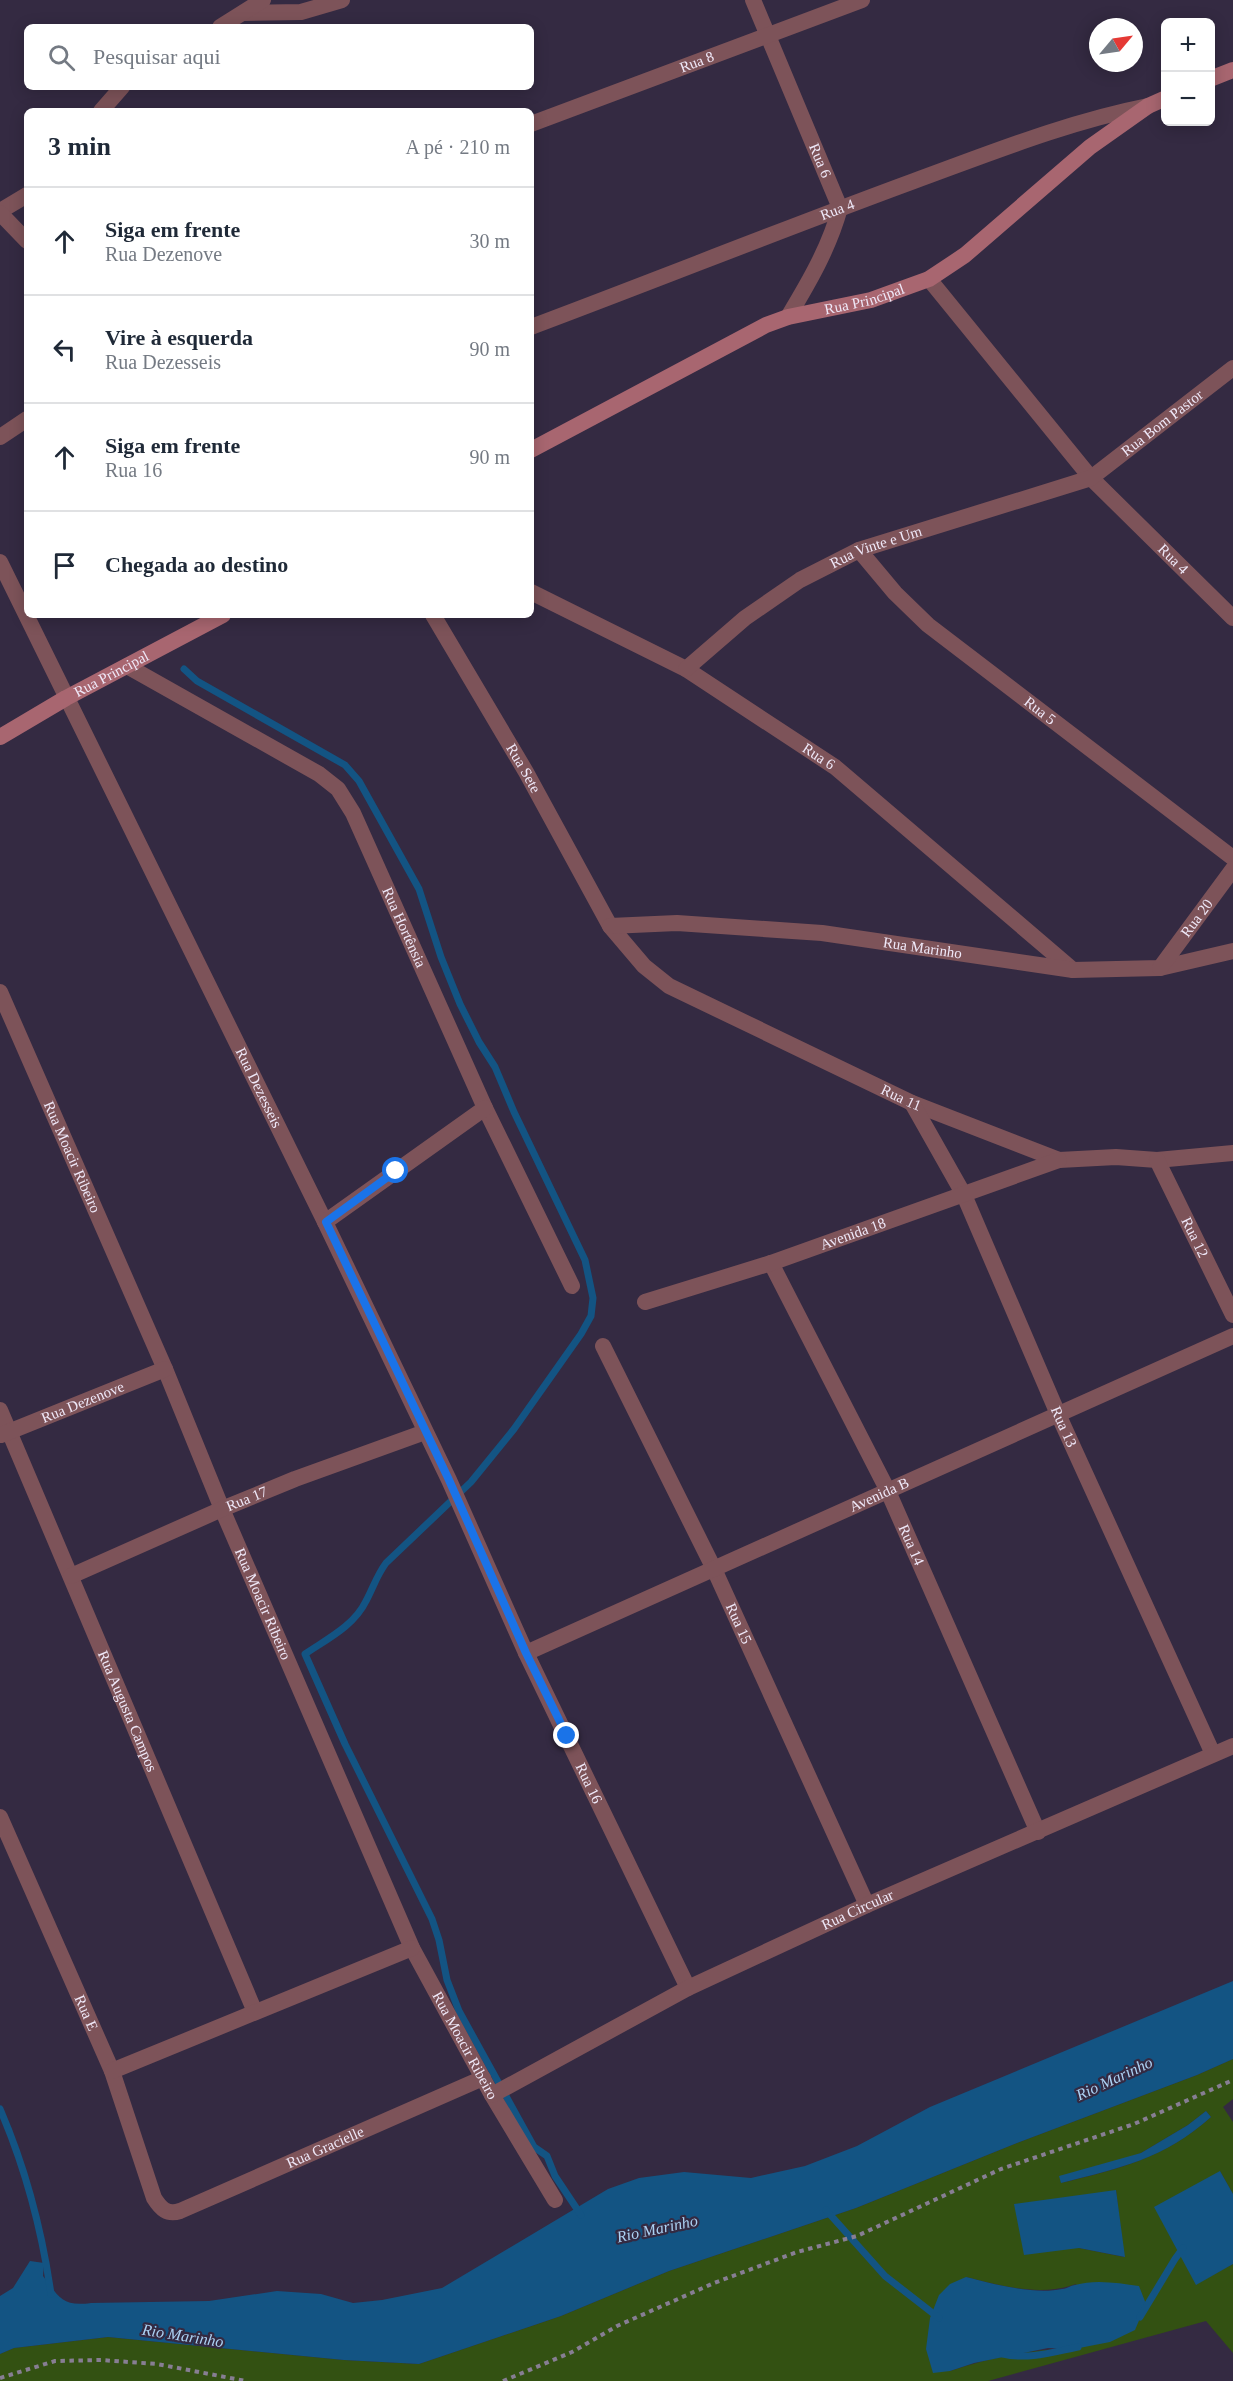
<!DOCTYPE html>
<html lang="pt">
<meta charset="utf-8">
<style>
body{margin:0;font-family:"Times New Roman",serif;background:#f2f2f3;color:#1f2937}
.controls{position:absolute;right:18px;top:18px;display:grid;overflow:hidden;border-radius:9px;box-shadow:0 3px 15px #0003}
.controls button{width:54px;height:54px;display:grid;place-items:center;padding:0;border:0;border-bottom:2px solid #e0e1e3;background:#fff;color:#1f2937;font:30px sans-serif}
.compass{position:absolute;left:1089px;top:18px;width:54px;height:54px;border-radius:50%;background:#fff;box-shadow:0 3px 15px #0003;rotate:61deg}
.stop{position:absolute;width:18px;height:18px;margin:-14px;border:4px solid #1a73e8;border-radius:50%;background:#fff}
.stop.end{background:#1a73e8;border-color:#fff;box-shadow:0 2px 6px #0008}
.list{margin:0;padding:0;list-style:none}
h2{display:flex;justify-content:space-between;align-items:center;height:78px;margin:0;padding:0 24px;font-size:26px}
h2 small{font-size:20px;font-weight:400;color:#747a83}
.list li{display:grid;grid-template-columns:39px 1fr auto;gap:18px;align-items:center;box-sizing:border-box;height:108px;padding:0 24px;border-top:2px solid #e0e1e3}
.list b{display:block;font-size:22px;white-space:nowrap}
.list p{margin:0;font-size:20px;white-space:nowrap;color:#747a83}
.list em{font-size:20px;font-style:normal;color:#747a83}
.icon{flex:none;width:33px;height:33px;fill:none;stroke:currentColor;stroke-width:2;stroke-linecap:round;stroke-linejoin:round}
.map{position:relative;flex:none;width:1233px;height:2381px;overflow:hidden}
.search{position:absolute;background:#fff;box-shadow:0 3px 15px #0003;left:24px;top:24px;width:510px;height:66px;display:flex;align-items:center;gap:15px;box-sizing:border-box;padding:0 21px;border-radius:9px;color:#747a83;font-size:22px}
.panel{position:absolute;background:#fff;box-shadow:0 3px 15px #0003;left:24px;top:108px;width:510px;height:510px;border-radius:9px}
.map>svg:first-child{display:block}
.green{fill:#335112;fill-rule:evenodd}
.water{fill:#135483}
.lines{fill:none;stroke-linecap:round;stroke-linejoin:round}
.stream{stroke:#135483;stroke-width:7}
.path{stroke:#877e93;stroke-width:4;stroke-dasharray:4.5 4.5;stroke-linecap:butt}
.minor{stroke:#7d5359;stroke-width:16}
.secondary{stroke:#a86670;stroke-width:16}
.route{stroke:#1a73e8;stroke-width:8}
.labels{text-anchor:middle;stroke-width:4.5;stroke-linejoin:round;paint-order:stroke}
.street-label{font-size:15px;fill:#efe8f8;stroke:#342a42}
.water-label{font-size:16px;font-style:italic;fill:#acd2f4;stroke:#342a42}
</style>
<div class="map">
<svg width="1233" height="2381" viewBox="0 0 1233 2381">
<rect width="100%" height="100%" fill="#342a42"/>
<path class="green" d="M1233,2059V2099L1223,2107L1233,2122V2194L1220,2171L1196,2284L1233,2264V2353L1206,2321L988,2381H0V2354L14,2348L108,2337L344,2360L419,2364L561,2316L669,2271L856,2208L1017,2143L1197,2075ZM1206,2111L1211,2117C1165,2158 1119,2169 1061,2183L1141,2153L1188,2125ZM1116,2190L1124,2257L1079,2248ZM966,2277C1001,2286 1041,2297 1076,2284L1074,2349C1033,2348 990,2358 950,2371Z"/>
<g class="water">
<path d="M1233,1981V2059L1197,2075L1017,2143L856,2208L669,2271L561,2316L419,2364L344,2360L108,2337L14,2348L0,2354V2296L13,2288L30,2261L44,2263L43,2276C59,2297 62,2307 91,2303L209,2301L277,2291L321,2294L353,2303L382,2300L442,2288L608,2189L639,2178L684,2172L751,2178L805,2166L857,2146L930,2107Z"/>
<path d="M1206,2111L1211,2117C1164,2159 1120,2168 1061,2183L1059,2176L1141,2153L1188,2125Z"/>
<polygon points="1220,2171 1233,2194 1233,2264 1196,2285 1154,2207"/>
<polygon points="1116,2190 1125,2257 1079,2248 1024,2255 1014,2204"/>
<path d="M966,2277C993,2284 1034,2295 1062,2289C1066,2289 1070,2286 1075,2285C1095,2279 1119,2283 1139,2286L1146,2304L1135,2330L1110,2342L1074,2349L1048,2348L974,2363L950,2371L933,2373L926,2349L930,2318L939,2295L950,2284Z"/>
</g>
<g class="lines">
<g class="stream">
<path d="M184,669L197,681L345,765L359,781L419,889L441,957L460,1004L479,1042L495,1067L514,1112L585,1260L593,1298L591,1316L581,1334L514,1429L471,1482L386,1563C377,1575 373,1588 366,1601C354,1626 327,1639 305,1654L345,1744L432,1919L439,1940L447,1980L459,2011L534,2147L547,2156L555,2176L581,2215"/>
<path d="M0,2109C25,2167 42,2231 51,2294"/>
<polyline points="826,2210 885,2276 939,2318"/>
<polyline points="1140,2317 1175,2259 1183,2248"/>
<path d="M1003,2354C1028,2360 1053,2352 1078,2347"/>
</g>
<g class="path">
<polyline points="0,2378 55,2361 101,2360 157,2364 246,2381"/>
<polyline points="503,2381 572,2352 617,2326 714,2283 797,2252 857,2236 1001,2169 1134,2124 1233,2080"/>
</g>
<g class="minor">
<path id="s1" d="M753,0L840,208C829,248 809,282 788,317"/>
<polyline points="243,13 301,12 342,0"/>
<polyline points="220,27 263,0"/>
<polyline points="101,111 122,87"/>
<path id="s2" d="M531,124L862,0"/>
<polyline points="0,211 27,195"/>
<polyline points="0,213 27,241"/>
<path id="s3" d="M929,279L1091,478L1233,618"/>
<path id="s4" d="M531,327C659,279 786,228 914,181C991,153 1067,122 1148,106"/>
<polyline points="0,437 27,419"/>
<path id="s5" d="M859,550L895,593L928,625L1233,858"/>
<path id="s6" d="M0,562L325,1222L449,1480L526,1653L688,1988"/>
<path id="s7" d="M531,592L686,669L835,767L1073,970"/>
<path id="s8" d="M433,615L526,772L610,926L644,966L669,986L912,1103L1059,1160L1116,1157L1157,1160L1233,1153"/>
<path id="s9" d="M127,666L319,774L338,789L353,813L485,1108L572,1286"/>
<path id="s10" d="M686,669L745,618L800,580L859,550L1091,478L1233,368"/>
<path id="s11" d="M610,926L677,923L822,933L1073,970L1160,968L1233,951"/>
<path id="s12" d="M1160,968L1233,869"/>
<path id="s13" d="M0,992L165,1369L222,1509L412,1948L492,2095L555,2200"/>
<path id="s14" d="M912,1103L964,1195L1058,1414L1213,1754"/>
<path id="s15" d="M1157,1160L1233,1315"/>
<polyline points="325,1222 485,1108"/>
<path id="s16" d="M771,1263L887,1489L1038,1832"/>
<path id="s17" d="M645,1302L771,1263L1059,1160"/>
<path id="s18" d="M603,1346L714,1569L867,1905"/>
<path id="s19" d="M0,1410L255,2012"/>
<path id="s20" d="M1,1435L165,1369"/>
<path id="s21" d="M71,1576L222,1509L295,1479L425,1432"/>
<path id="s22" d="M526,1653L1233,1336"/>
<path id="s23" d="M0,1817L112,2071L154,2198C161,2209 167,2215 180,2211L483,2078"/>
<polyline points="112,2071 412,1948"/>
<path id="s24" d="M492,2095L688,1988L867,1905L1233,1746"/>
</g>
<g class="secondary">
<polyline points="1210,79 1233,70"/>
<path id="s25" d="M531,450L766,325L788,317L871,300L929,279L965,255L1090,147L1148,106L1166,98"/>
<path id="s26" d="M0,737L66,698L223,615"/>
</g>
</g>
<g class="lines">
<polyline class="route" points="396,1171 326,1222 449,1480 526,1653 567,1736"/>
</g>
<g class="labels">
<g class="street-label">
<text dy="5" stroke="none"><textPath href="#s2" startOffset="177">Rua 8</textPath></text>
<text dy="5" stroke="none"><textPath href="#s1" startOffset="174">Rua 6</textPath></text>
<text dy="5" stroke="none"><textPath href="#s4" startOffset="328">Rua 4</textPath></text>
<text dy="5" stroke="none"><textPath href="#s25" startOffset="368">Rua Principal</textPath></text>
<text dy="5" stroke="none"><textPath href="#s10" startOffset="544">Rua Bom Pastor</textPath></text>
<text dy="5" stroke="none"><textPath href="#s10" startOffset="228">Rua Vinte e Um</textPath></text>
<text dy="5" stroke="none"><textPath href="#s3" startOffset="372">Rua 4</textPath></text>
<text dy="5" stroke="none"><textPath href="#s26" startOffset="128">Rua Principal</textPath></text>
<text dy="5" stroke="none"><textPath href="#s5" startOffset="243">Rua 5</textPath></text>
<text dy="5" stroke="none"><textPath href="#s7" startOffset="332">Rua 6</textPath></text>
<text dy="5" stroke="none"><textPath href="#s8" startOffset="178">Rua Sete</textPath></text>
<text dy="5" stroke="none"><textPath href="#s12" startOffset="62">Rua 20</textPath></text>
<text dy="5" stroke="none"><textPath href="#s9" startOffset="398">Rua Hortênsia</textPath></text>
<text dy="5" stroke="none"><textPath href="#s11" startOffset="314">Rua Marinho</textPath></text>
<text dy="5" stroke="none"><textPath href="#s6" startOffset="586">Rua Dezesseis</textPath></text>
<text dy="5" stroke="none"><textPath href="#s8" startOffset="700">Rua 11</textPath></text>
<text dy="5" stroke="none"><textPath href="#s13" startOffset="180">Rua Moacir Ribeiro</textPath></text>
<text dy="5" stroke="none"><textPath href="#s17" startOffset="219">Avenida 18</textPath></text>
<text dy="5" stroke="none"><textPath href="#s15" startOffset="86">Rua 12</textPath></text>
<text dy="5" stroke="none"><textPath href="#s20" startOffset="88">Rua Dezenove</textPath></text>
<text dy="5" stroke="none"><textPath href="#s14" startOffset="358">Rua 13</textPath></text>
<text dy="5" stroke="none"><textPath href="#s22" startOffset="387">Avenida B</textPath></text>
<text dy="5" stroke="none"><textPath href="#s21" startOffset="192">Rua 17</textPath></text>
<text dy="5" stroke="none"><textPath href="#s16" startOffset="315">Rua 14</textPath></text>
<text dy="5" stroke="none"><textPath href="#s13" startOffset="666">Rua Moacir Ribeiro</textPath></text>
<text dy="5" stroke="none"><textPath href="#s18" startOffset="309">Rua 15</textPath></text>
<text dy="5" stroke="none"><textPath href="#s19" startOffset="327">Rua Augusta Campos</textPath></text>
<text dy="5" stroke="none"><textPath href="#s6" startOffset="1356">Rua 16</textPath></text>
<text dy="5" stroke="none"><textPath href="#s24" startOffset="410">Rua Circular</textPath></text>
<text dy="5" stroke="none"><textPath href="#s23" startOffset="214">Rua E</textPath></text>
<text dy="5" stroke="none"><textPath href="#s13" startOffset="1152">Rua Moacir Ribeiro</textPath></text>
<text dy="5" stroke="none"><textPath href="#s23" startOffset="602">Rua Gracielle</textPath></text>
</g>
<g class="water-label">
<text transform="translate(1114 2078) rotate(-25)" y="6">Rio Marinho</text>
<text transform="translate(657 2228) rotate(-12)" y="6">Rio Marinho</text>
<text transform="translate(183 2335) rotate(9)" y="6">Rio Marinho</text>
</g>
</g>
</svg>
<div class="controls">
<button>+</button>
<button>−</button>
</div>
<svg class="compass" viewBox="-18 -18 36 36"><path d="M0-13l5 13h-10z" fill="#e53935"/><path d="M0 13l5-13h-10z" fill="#747a83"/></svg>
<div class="stop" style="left:396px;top:1171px"></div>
<div class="stop end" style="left:567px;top:1736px"></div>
<div class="search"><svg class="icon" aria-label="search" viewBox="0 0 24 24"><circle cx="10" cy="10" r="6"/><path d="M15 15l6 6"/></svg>Pesquisar aqui</div>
<section class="panel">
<h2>3 min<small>A pé · 210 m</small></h2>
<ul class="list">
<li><svg class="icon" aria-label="ahead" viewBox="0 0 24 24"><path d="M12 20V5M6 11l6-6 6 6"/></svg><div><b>Siga em frente</b><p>Rua Dezenove</p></div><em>30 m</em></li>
<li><svg class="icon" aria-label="left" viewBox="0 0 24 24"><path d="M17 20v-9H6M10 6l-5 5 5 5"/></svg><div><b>Vire à esquerda</b><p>Rua Dezesseis</p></div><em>90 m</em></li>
<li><svg class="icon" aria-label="ahead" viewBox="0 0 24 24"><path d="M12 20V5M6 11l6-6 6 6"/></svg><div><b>Siga em frente</b><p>Rua 16</p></div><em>90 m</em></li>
<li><svg class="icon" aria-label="arrive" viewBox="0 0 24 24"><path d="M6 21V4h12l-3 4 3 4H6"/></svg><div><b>Chegada ao destino</b></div></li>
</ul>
</section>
</div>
